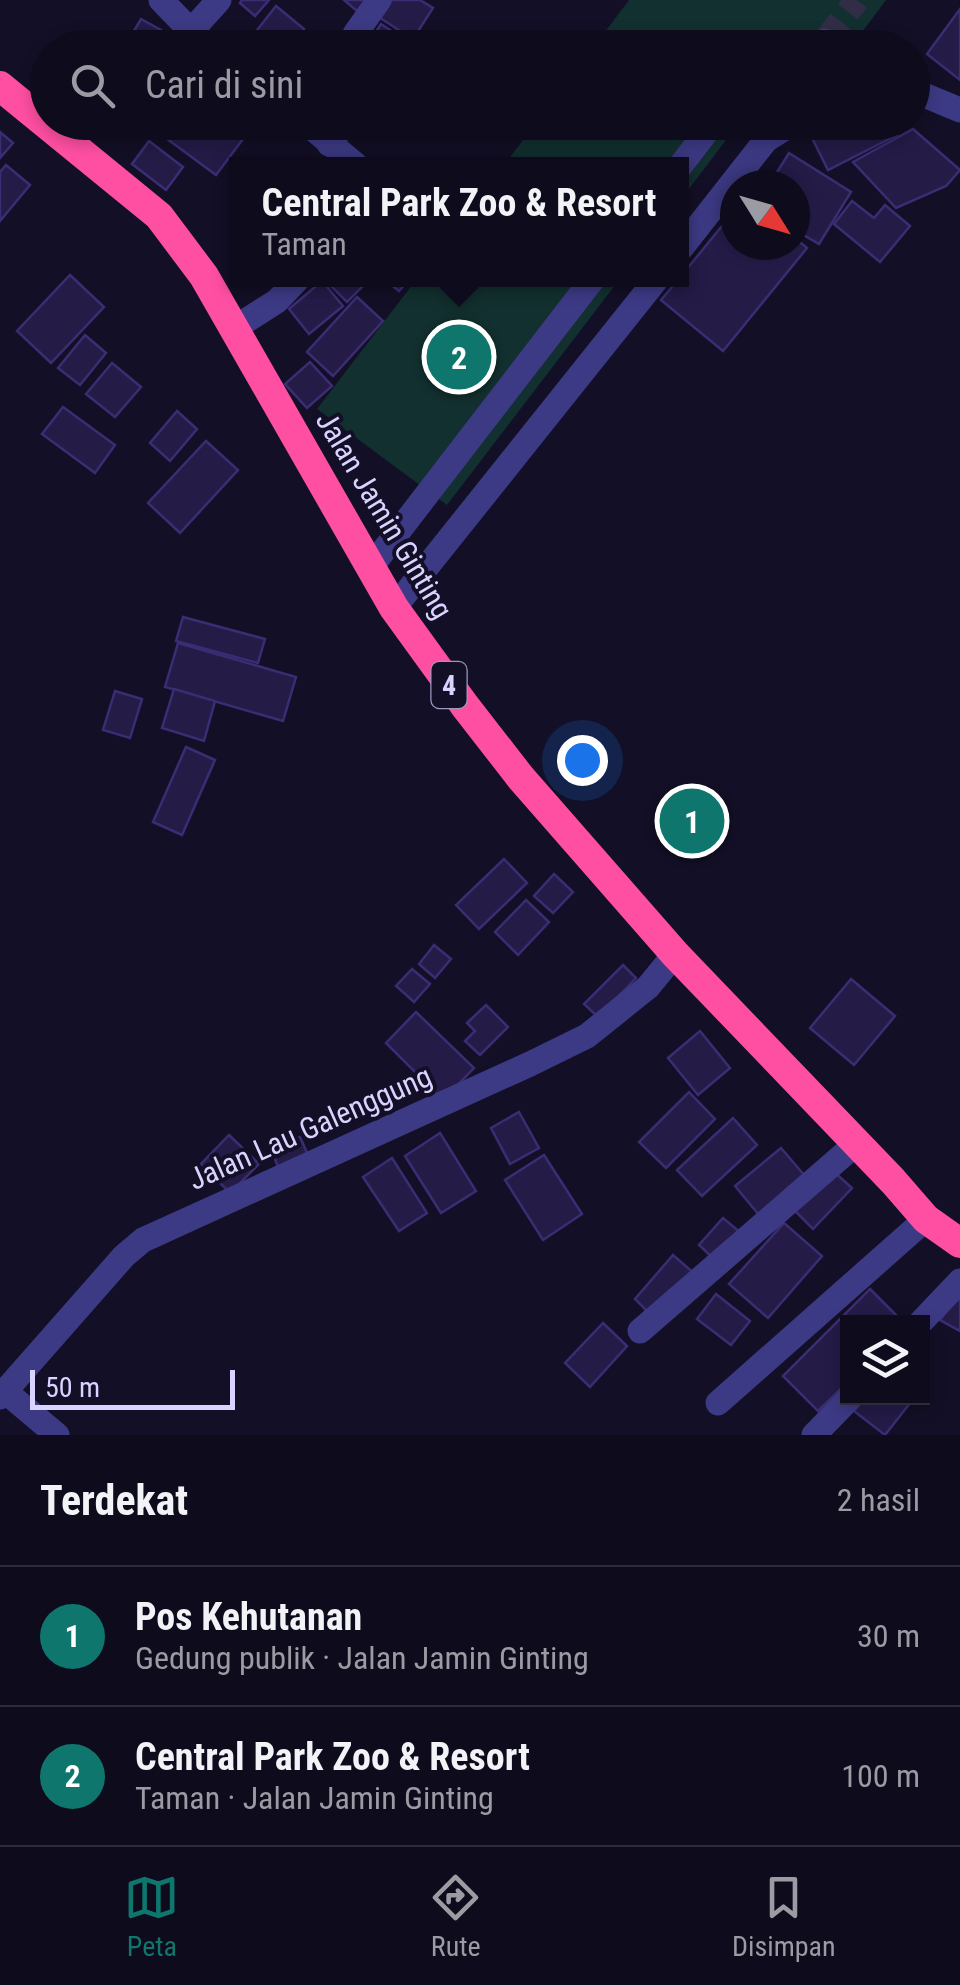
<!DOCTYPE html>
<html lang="id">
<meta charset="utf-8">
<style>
body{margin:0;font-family:"Roboto Condensed",sans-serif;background:#1c1929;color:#f1f3f6}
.controls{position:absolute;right:30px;bottom:30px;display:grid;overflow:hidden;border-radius:0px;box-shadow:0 5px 15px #0003}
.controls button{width:90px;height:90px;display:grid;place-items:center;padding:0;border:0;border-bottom:2px solid #2e2b3b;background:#0e0b1c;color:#f1f3f6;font:50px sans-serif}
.compass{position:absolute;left:720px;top:170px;width:90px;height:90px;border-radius:50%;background:#0e0b1c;box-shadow:0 5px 15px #0003;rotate:127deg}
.scale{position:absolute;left:30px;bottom:25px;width:205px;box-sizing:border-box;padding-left:10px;border:5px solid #d9d4ff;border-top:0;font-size:28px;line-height:35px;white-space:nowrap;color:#d9d4ff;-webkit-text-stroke:8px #130f26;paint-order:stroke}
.you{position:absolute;left:582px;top:760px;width:35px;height:35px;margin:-25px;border:8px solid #fff;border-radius:50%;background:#1a73e8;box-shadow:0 0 0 15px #1a73e833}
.badge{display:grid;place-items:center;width:65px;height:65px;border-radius:50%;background:#0f766e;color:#fff;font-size:32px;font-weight:700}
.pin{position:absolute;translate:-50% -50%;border:5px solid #fff;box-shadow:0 2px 10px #0006}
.popup{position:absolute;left:229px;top:157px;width:460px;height:130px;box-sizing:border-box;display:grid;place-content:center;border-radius:0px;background:#0e0b1c;filter:drop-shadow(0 2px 8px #0005);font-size:32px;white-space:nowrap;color:#9b9ba3}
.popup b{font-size:38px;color:#f1f3f6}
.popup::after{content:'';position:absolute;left:50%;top:100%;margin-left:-20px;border:20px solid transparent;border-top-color:#0e0b1c}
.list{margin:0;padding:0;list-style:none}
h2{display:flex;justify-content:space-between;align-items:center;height:130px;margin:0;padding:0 40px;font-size:42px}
h2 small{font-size:32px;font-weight:400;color:#9b9ba3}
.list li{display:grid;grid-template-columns:65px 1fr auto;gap:30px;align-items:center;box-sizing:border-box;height:140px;padding:0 40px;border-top:2px solid #2e2b3b}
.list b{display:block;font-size:38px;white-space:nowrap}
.list p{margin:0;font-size:32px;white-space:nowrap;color:#9b9ba3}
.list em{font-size:32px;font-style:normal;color:#9b9ba3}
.icon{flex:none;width:55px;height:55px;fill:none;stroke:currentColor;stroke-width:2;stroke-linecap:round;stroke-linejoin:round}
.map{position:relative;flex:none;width:960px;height:1435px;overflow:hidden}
.search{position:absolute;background:#0e0b1c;box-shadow:0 5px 15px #0003;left:30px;right:30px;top:30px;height:110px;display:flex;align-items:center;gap:25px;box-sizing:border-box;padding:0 35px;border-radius:55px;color:#9b9ba3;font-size:38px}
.sheet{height:410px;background:#0e0b1c}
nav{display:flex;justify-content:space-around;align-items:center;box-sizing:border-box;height:140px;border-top:2px solid #2e2b3b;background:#0e0b1c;font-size:28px;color:#9b9ba3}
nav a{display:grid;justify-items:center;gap:5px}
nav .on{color:#0f766e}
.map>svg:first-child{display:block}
.green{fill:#12302f}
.building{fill:#241b47;stroke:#3b2d73;stroke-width:2.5}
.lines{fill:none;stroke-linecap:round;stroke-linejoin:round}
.minor-tunnel{stroke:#312d47;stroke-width:25;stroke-dasharray:25 12;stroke-linecap:butt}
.minor{stroke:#3d3a85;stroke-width:25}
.highway{stroke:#ff4fa3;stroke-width:30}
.labels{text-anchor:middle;stroke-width:8;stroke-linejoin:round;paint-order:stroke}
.shield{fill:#130f26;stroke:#9e99be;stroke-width:2.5}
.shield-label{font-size:28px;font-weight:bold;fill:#d9d4ff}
.street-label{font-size:30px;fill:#d9d4ff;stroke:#130f26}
</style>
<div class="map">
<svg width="960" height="1435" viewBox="0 0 960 1435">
<rect width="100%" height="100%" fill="#130f26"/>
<g class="green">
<polygon points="629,0 886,0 851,47 593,48"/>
<polygon points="536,123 739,123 682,198 682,165 504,165"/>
<polygon points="416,280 619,280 447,505 317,409"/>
</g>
<g class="building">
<polygon points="242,0 269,0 255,16 240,3"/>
<polygon points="344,0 367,0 357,11"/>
<polygon points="392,0 420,0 433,8 413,39 380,18"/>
<polygon points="276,6 304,29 288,48 243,48"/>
<polygon points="960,9 960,80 927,54"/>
<polygon points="141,19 161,30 151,48 124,48"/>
<polygon points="381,24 411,44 408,48 366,48"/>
<polygon points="167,122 246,122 252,127 216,175 159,133"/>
<polygon points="847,122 891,122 897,135 828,170 813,140"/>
<polygon points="913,129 960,170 946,186 896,208 853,162"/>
<polygon points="0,132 13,143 0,158"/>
<polygon points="149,141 183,167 166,190 132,164"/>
<polygon points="789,153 851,192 819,244 795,230 795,185 769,185"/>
<polygon points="6,165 30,185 0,221 0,172"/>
<polygon points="852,201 874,218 885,205 910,226 880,262 834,224"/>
<polygon points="735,210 735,245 795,245 795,238 807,248 723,351 661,300 678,280 682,280 682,275"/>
<polygon points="70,275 104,307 51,363 17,331"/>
<polygon points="325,280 369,280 347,302"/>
<polygon points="385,280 409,280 399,291"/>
<polygon points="322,281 343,306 309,334 289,309"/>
<polygon points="357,297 383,321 333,376 307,352"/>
<polygon points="85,335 106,353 80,385 58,368"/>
<polygon points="310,362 332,386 307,408 285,384"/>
<polygon points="112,363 141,387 115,417 86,394"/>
<polygon points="63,407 115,445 95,473 42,434"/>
<polygon points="177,411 197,429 170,461 150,443"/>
<polygon points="206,441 238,470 180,533 148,503"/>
<polygon points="183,617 265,639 258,663 176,641"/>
<polygon points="178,643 296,677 283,721 165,687"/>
<polygon points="174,689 215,701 204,741 162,728"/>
<polygon points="115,691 142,699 130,738 103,730"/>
<polygon points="186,747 215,760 182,835 153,822"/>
<polygon points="504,859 527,883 479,929 456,905"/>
<polygon points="554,874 573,892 553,913 534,896"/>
<polygon points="526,900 549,922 518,955 495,932"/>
<polygon points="434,945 451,959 435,978 419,964"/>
<polygon points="623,965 636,978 598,1017 584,1004"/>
<polygon points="412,969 430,984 414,1002 396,986"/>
<polygon points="851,979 895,1016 854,1065 810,1028"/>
<polygon points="486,1005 508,1027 480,1055 465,1041 475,1031 467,1023"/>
<polygon points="416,1012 474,1068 443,1100 386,1043"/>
<polygon points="700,1031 730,1068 698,1095 668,1058"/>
<polygon points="689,1092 715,1119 666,1168 639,1142"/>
<polygon points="519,1112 539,1148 510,1164 491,1128"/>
<polygon points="733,1118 757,1145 702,1196 677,1170"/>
<polygon points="440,1133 476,1191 441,1213 405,1156"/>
<polygon points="229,1135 259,1164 230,1193 201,1164"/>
<polygon points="300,1137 309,1157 279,1169 271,1150"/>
<polygon points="781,1148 805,1176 759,1215 735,1186"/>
<polygon points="544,1155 582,1214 543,1240 505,1180"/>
<polygon points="392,1158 427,1213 399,1231 363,1177"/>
<polygon points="832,1170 852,1188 813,1229 794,1210"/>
<polygon points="723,1218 741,1233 714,1259 699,1245"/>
<polygon points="784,1223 822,1256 768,1318 729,1284"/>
<polygon points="673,1255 696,1275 651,1315 635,1299"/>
<polygon points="870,1289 903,1322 848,1322 848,1382 818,1411 783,1376"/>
<polygon points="960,1292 960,1331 940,1320"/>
<polygon points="716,1294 750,1321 731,1345 697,1319"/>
<polygon points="603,1323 627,1346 590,1387 565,1363"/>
<polygon points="864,1398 914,1398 885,1435 854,1411"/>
</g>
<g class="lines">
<polyline class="minor-tunnel" points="825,41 857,0"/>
<g class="minor">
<polyline points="161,0 191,31 213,48"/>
<polyline points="191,31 219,0"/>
<polyline points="358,48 355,34 379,0"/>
<polyline points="819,48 825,41"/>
<polyline points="912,90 960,110"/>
<polyline points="305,122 356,165"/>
<polyline points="329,144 346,122"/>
<polyline points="681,165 714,122"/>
<polyline points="682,247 766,140 795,122"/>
<polyline points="233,329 277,301 297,280"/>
<polyline points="371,567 592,280"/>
<polyline points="394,608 656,280"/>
<polyline points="921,1322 960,1281"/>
<polyline points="640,1331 857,1143"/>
<polyline points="6,1392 57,1435"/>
<polyline points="0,1397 124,1256 143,1240 530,1064 587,1036 648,987 675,954"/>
<polyline points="718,1403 926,1219"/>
<polyline points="814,1435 850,1398"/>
</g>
<polyline class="highway" points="0,86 159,216 204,276 394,608 465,706 521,778 675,954 893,1181 926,1219 960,1243"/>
</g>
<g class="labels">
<rect class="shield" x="431.5" y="662" width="35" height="46" rx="8"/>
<g class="shield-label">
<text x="449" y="695">4</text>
</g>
<g class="street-label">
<text transform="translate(384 515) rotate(59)" y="10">Jalan Jamin Ginting</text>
<text transform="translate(310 1128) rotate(-24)" y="10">Jalan Lau Galenggung</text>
</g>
</g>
</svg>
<div class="controls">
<button><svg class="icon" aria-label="layers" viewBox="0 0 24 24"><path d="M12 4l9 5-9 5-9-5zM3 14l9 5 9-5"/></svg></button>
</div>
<svg class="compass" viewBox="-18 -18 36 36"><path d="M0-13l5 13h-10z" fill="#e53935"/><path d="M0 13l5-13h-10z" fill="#9b9ba3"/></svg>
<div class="scale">50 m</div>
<div class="you"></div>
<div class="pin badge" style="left:692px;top:821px">1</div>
<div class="pin badge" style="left:459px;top:357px">2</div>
<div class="popup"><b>Central Park Zoo &amp; Resort</b>Taman</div>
<div class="search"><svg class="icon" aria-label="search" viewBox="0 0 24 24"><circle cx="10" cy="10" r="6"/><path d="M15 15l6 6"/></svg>Cari di sini</div>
</div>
<section class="sheet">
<h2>Terdekat<small>2 hasil</small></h2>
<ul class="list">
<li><span class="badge">1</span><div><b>Pos Kehutanan</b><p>Gedung publik · Jalan Jamin Ginting</p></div><em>30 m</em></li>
<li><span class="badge">2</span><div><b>Central Park Zoo &amp; Resort</b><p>Taman · Jalan Jamin Ginting</p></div><em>100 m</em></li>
</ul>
</section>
<nav>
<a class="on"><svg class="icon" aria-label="map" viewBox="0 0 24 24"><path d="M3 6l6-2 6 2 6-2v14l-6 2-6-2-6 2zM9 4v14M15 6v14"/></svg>Peta</a>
<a><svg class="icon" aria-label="directions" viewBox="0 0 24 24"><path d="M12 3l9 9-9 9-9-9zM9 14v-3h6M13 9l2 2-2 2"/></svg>Rute</a>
<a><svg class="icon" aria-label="saved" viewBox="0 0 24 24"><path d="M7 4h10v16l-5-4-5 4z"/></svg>Disimpan</a>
</nav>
